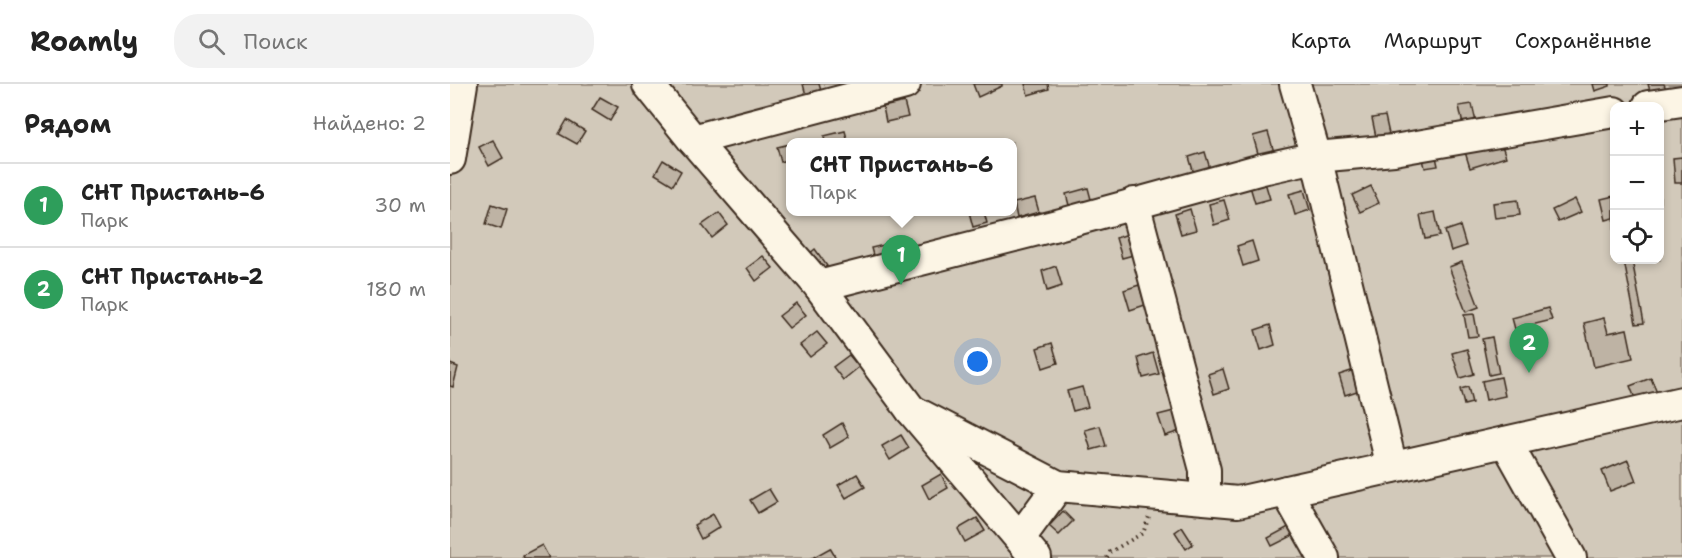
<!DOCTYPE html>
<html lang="ru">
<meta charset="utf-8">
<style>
body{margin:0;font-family:"Shantell Sans",sans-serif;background:#f2f2f2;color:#222}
.controls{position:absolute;right:18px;top:18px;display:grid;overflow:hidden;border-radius:12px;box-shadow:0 3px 9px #0003}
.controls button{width:54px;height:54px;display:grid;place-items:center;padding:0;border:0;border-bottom:2px solid #e0e0e0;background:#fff;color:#222;font:30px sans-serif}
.you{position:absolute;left:528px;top:278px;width:21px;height:21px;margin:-15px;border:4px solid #fff;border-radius:50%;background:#1a73e8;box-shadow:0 0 0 9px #1a73e833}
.badge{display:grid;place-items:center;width:39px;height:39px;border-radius:50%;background:#3b2a1e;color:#fff;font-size:20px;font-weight:700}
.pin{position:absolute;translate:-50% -50px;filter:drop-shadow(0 2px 3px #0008)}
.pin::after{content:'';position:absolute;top:32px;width:21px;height:18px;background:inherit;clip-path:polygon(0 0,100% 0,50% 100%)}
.popup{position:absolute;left:336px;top:54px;width:231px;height:78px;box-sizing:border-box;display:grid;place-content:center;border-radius:12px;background:#fff;filter:drop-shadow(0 2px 4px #0005);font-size:20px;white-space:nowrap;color:#767676}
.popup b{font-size:22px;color:#222}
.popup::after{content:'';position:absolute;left:50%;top:100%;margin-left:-12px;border:12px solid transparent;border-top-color:#fff}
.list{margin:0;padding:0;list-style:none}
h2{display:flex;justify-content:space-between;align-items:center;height:78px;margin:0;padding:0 24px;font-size:26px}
h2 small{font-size:20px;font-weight:400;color:#767676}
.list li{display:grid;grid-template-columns:39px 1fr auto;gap:18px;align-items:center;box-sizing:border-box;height:84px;padding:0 24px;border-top:2px solid #e0e0e0}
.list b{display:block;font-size:22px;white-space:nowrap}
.list p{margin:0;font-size:20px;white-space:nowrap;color:#767676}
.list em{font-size:20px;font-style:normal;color:#767676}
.icon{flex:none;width:33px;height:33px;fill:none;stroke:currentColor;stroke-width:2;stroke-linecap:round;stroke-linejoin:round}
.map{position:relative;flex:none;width:1232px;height:474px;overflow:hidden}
header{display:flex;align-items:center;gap:36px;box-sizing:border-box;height:84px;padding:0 30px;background:#fff;border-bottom:2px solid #e0e0e0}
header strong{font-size:28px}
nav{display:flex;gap:33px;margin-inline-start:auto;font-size:21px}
.search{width:420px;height:54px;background:#f2f2f2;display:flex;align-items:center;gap:15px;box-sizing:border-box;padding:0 21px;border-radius:24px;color:#767676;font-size:22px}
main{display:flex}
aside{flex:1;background:#fff}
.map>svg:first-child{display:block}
.green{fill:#d2c9ba;stroke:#867a6c;stroke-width:1.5;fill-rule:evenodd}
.building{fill:#beb3a4;stroke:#3b2a1e;stroke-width:1.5}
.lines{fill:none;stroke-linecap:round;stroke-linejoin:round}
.minor-casing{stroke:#3b2a1e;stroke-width:34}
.path{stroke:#3b2a1e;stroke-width:4;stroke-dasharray:1.5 4.5;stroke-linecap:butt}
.minor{stroke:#fcf5e5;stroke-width:30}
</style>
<header>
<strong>Roamly</strong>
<div class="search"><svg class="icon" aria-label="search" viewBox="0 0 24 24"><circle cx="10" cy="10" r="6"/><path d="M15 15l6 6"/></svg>Поиск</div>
<nav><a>Карта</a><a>Маршрут</a><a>Сохранённые</a></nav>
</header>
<main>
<aside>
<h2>Рядом<small>Найдено: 2</small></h2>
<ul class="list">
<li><span class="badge" style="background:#2e9e5b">1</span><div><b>СНТ Пристань-6</b><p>Парк</p></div><em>30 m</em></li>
<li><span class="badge" style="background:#2e9e5b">2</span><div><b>СНТ Пристань-2</b><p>Парк</p></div><em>180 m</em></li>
</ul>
</aside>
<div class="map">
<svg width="1232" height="474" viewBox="0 0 1232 474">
<rect width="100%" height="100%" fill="#f0e9d9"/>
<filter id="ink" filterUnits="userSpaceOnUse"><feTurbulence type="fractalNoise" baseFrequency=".0167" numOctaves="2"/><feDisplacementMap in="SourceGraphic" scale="12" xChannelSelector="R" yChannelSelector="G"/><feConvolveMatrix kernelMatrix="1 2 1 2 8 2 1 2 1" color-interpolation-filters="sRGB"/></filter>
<g filter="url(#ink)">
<path class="green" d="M0,0H1232V474H0ZM1164,22H1210V176H1164ZM340,58H562V128H340Z"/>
<g class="building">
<polygon points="353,0 369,0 372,10 357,15"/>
<polygon points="523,0 552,0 552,2 528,13"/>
<polygon points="575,0 598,0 599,5 578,11"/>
<polygon points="1143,0 1160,0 1160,2 1145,7"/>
<polygon points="1198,0 1214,0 1216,5 1201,10"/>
<polygon points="150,13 168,23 160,37 142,26"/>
<polygon points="454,18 458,33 436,38 433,23"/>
<polygon points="1022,20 1026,38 1013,41 1009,22"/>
<polygon points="935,32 939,50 926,53 922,34"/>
<polygon points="117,36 135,47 127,60 109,50"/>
<polygon points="395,47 398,58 375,58 374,52"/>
<polygon points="818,48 824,68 809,73 803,52"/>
<polygon points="43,56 53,74 39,82 29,63"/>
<polygon points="1050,56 1056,73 1020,84 1015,68"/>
<polygon points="340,60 340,75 331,78 327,63"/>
<polygon points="984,63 988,82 975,84 971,66"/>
<polygon points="755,68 761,88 745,93 739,73"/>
<polygon points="1232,73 1232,99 1225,99 1223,74"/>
<polygon points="213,76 231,87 223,101 205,90"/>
<polygon points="814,95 820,115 805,119 799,99"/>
<polygon points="921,102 929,119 910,128 902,111"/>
<polygon points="638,104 642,119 620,125 616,110"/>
<polygon points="854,106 860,126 845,131 839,110"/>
<polygon points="1164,112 1164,134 1156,136 1151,115"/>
<polygon points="585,114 589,128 567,134 564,119"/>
<polygon points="1125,115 1131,128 1108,138 1102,126"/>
<polygon points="774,116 780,136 764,141 759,120"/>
<polygon points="1068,116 1070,131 1045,134 1043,119"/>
<polygon points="42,120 57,125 51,145 36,140"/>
<polygon points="740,125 746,146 731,150 725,130"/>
<polygon points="519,128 534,128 537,139 523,143"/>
<polygon points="985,128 990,152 975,155 970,131"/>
<polygon points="269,129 278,141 262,154 252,141"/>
<polygon points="1010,142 1016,162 1001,167 995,147"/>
<polygon points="681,149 687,170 672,174 666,154"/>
<polygon points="802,157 808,177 793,182 787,162"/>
<polygon points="443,159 447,174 425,179 421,164"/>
<polygon points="365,165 377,182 369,187 358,171"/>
<polygon points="313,172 323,184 306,197 297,184"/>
<polygon points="1182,176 1194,239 1186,240 1174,177"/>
<polygon points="1012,178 1029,223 1016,228 999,183"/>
<polygon points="606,182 612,202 597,207 592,187"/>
<polygon points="689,201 695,221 680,226 674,206"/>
<polygon points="346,219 356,231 339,244 329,232"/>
<polygon points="1098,224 1102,236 1065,245 1062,234"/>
<polygon points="1024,230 1028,252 1018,253 1014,231"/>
<polygon points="1154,234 1158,249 1177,245 1183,274 1144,283 1134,239"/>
<polygon points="820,241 825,261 811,266 805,246"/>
<polygon points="367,248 377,260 360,273 350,261"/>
<polygon points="1042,253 1049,289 1039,291 1032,255"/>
<polygon points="602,259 608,279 593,284 587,264"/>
<polygon points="1017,265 1024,290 1010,294 1002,269"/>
<polygon points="703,269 709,290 693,294 688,274"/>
<polygon points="399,271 409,283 393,296 383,283"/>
<polygon points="0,280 8,283 3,303 0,302"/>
<polygon points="773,285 779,305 764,310 758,290"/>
<polygon points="904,286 910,306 895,311 889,291"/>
<polygon points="1051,293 1055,312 1036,316 1032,297"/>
<polygon points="1201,294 1207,309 1186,317 1180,302"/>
<polygon points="632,303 638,323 623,327 617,307"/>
<polygon points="1018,303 1022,319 1014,321 1010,305"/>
<polygon points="724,327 730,347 715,352 708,331"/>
<polygon points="392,339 399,353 380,364 373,351"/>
<polygon points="650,342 656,362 641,366 635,346"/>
<polygon points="451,351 459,364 440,376 432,362"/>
<polygon points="1178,376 1186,397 1160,407 1152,387"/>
<polygon points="407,390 415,403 396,414 388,401"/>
<polygon points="491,390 498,404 479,415 472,401"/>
<polygon points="319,405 327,418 308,429 300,416"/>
<polygon points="613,427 623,437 609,451 599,442"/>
<polygon points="263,430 270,443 251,455 244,441"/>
<polygon points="527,434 535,447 515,458 508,445"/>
<polygon points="844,440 848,449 822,462 818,454"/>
<polygon points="732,443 743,460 736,465 725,448"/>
<polygon points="92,461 99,474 74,474 73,471"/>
<polygon points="380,464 386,474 362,474"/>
</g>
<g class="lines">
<g class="minor-casing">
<g id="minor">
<polyline points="198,0 243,56 369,202 461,326 586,474"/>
<polyline points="845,0 866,73 942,383"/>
<polyline points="1198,22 1232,17"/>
<polyline points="243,56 455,0"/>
<polyline points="0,75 12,0"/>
<polyline points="684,119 755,386 755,415"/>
<polyline points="369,202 611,140 812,85 866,73 944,66 1164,28"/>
<polyline points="461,326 608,402 788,418 1232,318"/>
<polyline points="1056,358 1121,474"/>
<polyline points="836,407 874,474"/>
<polyline points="570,454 608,402"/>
</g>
</g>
<polyline class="path" points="657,474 660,468 693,449 699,433"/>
<use href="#minor" class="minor"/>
</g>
</g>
</svg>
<div class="controls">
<button>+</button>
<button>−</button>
<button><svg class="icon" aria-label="locate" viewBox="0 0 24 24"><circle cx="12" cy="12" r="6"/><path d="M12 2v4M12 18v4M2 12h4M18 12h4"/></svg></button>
</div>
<div class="you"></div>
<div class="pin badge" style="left:451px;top:201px;background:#2e9e5b">1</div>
<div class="popup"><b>СНТ Пристань-6</b>Парк</div>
<div class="pin badge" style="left:1079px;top:289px;background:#2e9e5b">2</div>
</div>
</main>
